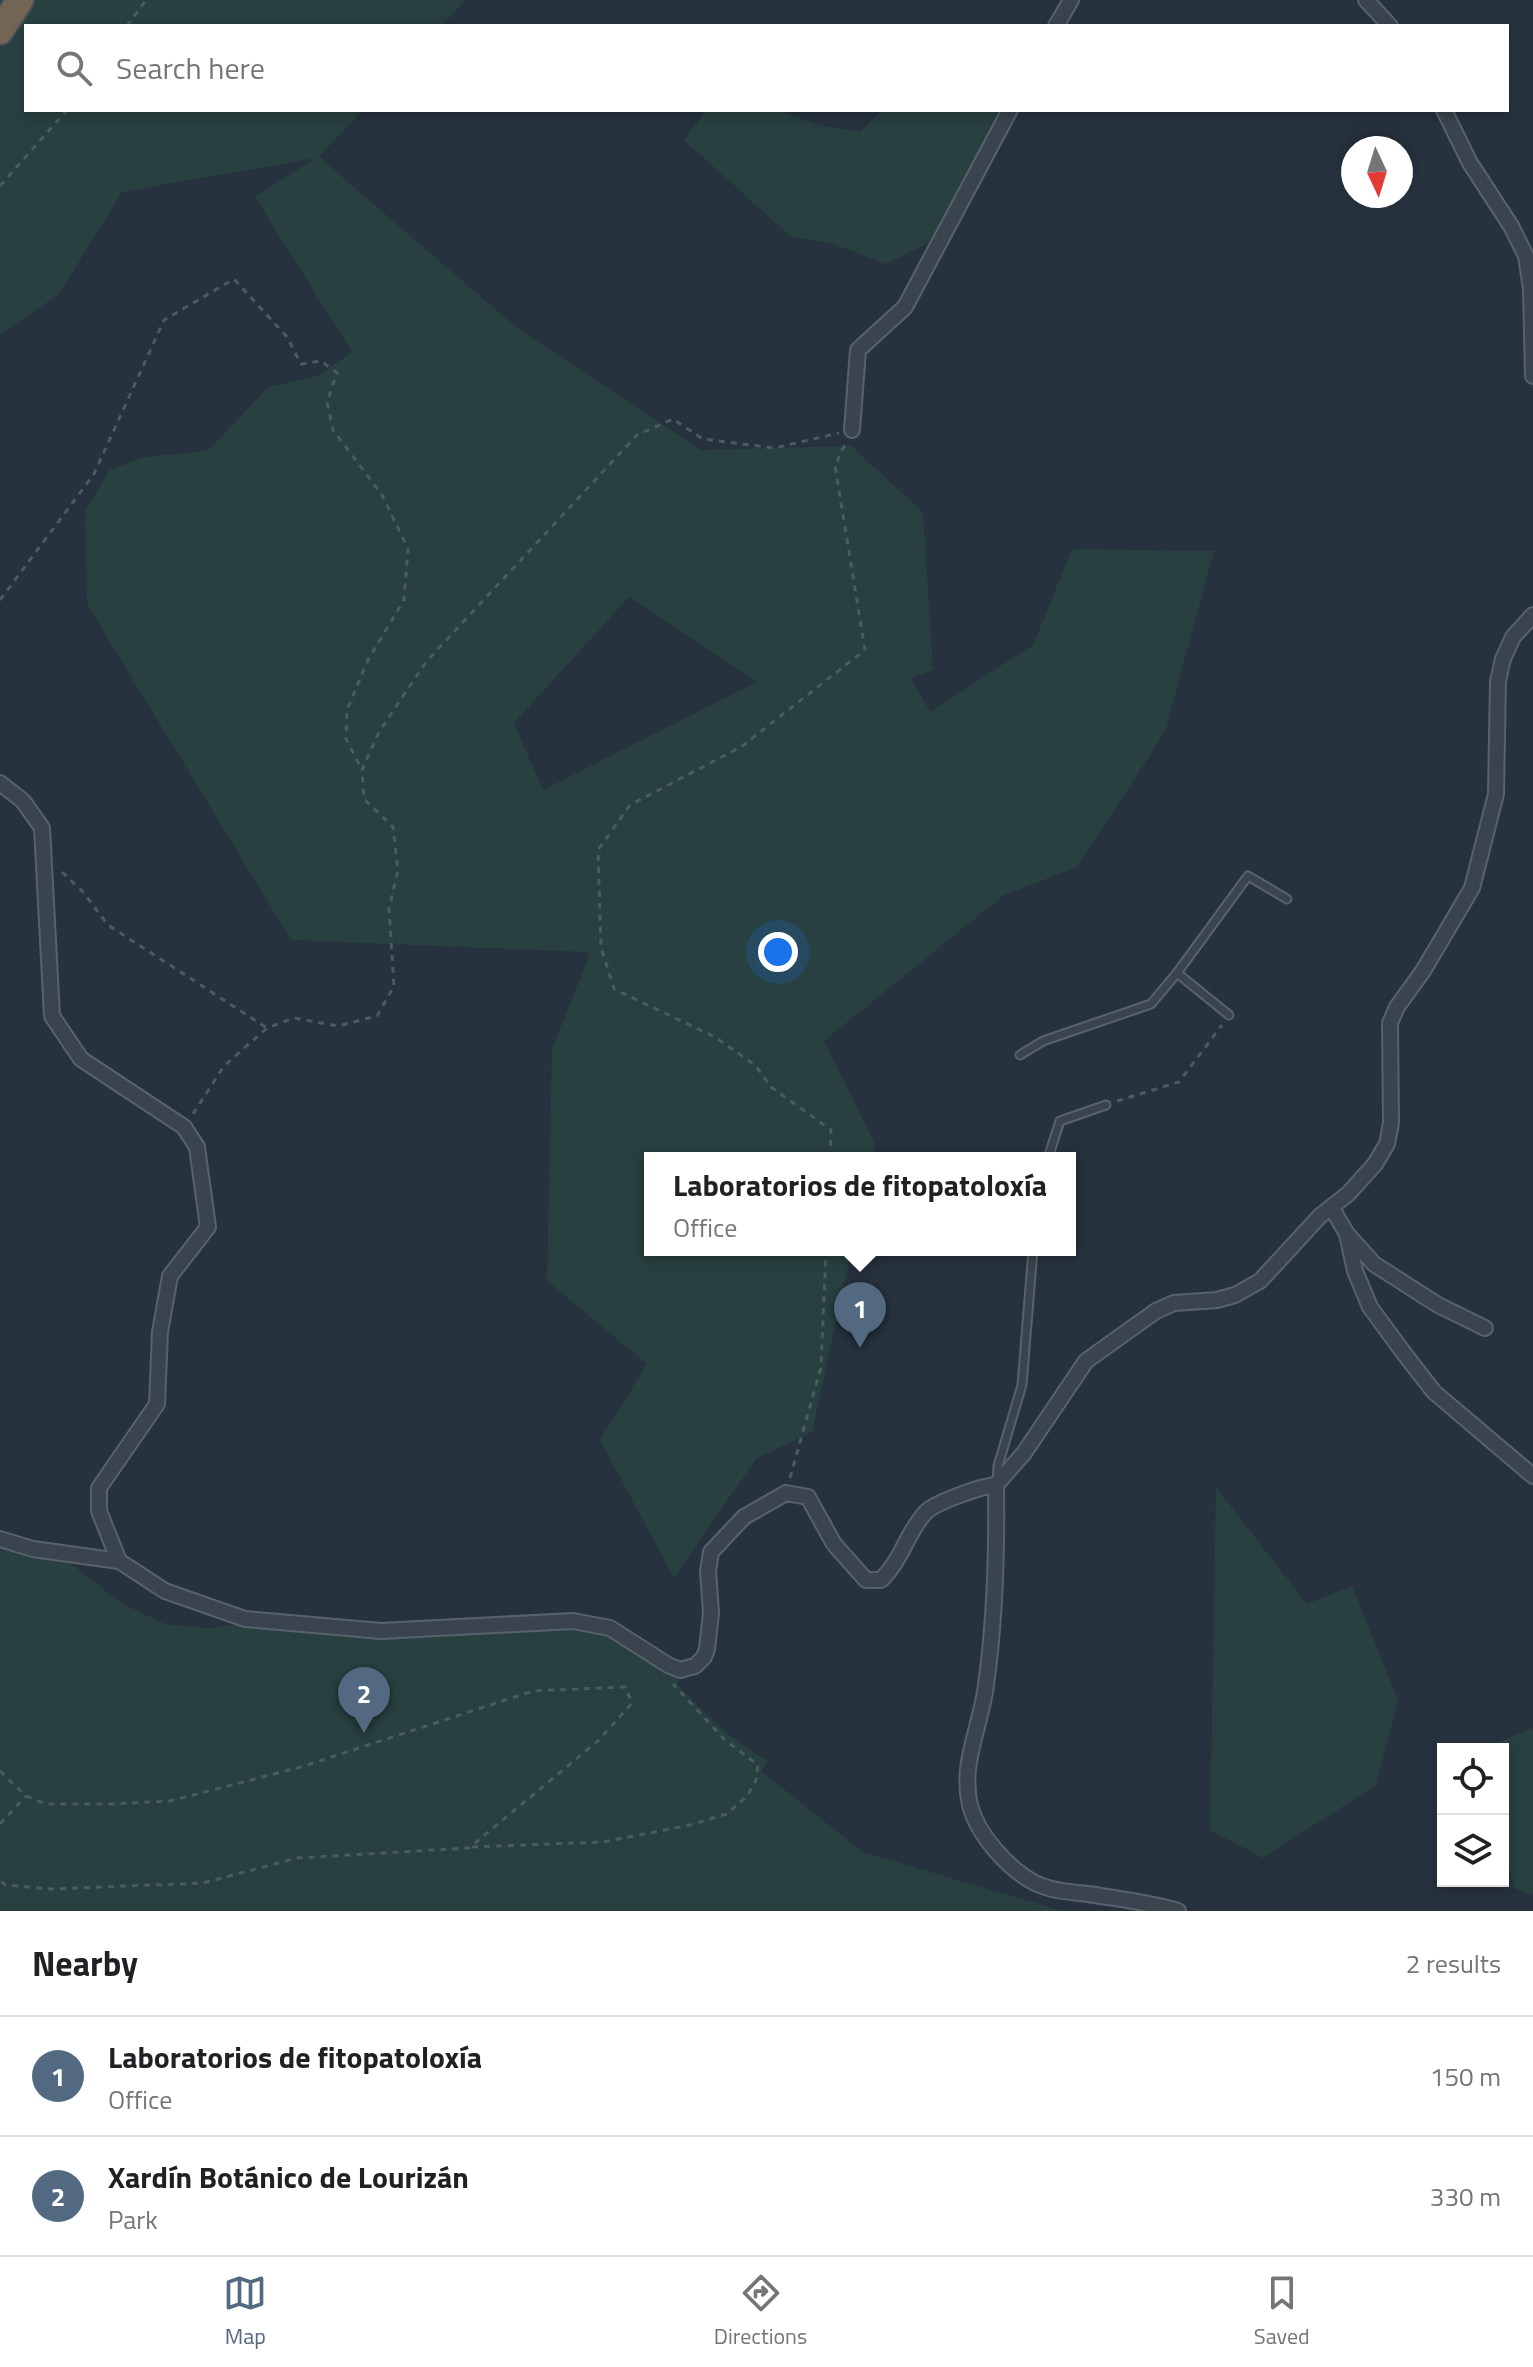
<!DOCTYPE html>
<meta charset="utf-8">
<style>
body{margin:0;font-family:"Titillium Web",sans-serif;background:#f2f2f2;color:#202124}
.controls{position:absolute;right:24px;bottom:24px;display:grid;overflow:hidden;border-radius:0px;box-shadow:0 4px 12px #0003}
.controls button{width:72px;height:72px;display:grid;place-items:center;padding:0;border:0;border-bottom:2px solid #e0e0e0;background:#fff;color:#202124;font:40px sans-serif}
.compass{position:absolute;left:1341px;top:136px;width:72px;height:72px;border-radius:50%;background:#fff;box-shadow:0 4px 12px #0003;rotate:176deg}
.you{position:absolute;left:778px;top:952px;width:28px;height:28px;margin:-20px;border:6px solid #fff;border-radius:50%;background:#1a73e8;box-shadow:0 0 0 12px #1a73e833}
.badge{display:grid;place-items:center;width:52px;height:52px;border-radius:50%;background:#536981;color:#fff;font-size:26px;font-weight:700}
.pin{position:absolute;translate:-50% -66px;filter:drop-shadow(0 2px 4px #0008)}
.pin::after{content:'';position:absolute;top:42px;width:28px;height:24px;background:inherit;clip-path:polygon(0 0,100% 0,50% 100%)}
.popup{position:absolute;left:644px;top:1152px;width:432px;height:104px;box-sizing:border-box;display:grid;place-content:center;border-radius:0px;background:#fff;filter:drop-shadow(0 2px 6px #0005);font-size:26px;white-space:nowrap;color:#757577}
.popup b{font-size:30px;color:#202124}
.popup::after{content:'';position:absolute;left:50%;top:100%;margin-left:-16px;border:16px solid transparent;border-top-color:#fff}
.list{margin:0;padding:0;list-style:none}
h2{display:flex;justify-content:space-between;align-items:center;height:104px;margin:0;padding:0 32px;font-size:34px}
h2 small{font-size:26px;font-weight:400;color:#757577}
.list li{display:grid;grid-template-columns:52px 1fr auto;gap:24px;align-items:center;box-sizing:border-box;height:120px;padding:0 32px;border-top:2px solid #e0e0e0}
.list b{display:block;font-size:30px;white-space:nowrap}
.list p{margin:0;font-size:26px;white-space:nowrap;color:#757577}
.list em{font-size:26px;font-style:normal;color:#757577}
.icon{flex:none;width:44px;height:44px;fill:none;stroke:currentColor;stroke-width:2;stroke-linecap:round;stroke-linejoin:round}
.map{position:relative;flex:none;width:1533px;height:1911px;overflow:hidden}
.search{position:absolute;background:#fff;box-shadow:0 4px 12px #0003;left:24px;right:24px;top:24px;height:88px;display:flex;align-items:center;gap:20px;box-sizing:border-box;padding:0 28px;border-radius:0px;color:#757577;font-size:30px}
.sheet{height:344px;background:#fff}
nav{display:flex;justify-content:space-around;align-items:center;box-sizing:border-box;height:112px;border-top:2px solid #e0e0e0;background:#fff;font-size:22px;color:#757577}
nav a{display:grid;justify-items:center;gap:4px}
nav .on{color:#536981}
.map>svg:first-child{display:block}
.green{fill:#294040;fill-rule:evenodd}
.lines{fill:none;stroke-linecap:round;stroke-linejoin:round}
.lane-casing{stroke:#58626c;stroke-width:11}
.street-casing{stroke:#58626c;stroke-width:18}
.highway-casing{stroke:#454f59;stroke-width:30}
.path{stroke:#485d5d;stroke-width:3;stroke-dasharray:6 6;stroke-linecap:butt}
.lane{stroke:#3a444e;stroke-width:7}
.street{stroke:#3a444e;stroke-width:14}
.highway{stroke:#736657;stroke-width:26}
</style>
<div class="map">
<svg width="1533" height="1911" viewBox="0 0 1533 1911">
<rect width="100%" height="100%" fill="#26323e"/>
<g class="green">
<path d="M0,0H465L441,26H26V110H363L319,157L517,328L701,450L851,446L923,512L933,670L911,678L930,712L1033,645L1072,549L1214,551L1165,732L1077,867L1004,895L824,1041L875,1144L872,1158H650V1250H852L812,1432L756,1459L674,1578L600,1440L647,1364L547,1281L552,1049L588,959L587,952L291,940L87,604L85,510L110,470L144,457L207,451L269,387L317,376L352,352L255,197L316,158L122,192L59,294L0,335ZM629,597L757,682L543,790L514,723Z"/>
<polygon points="706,110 777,110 823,126 860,132 883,110 1008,110 928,243 886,264 834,244 790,236 684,140"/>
<polygon points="1216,1487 1307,1604 1352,1586 1398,1700 1376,1785 1263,1858 1210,1830"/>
<path d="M0,1550L65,1559L121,1603L165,1624L206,1628L260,1622L359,1631L578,1625L611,1632L678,1674L677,1684C704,1712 732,1742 768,1760L761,1771L863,1852L1062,1911H0Z"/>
<polygon points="1533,1728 1533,1895 1514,1888 1503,1838 1503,1749 1484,1748"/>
</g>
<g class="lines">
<g class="lane-casing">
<g id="lane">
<polyline points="1229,1015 1177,973 1248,876 1287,899"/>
<polyline points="1020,1055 1043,1041 1151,1004 1177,973"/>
<polyline points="1048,1158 1060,1121 1106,1105"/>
<polyline points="997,1482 998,1466 1022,1385 1033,1250"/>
</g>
</g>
<g class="street-casing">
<g id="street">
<polyline points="1366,0 1390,26"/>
<polyline points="1056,26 1071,0"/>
<polyline points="1444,110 1470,163 1511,226 1526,256 1531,289 1533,376"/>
<polyline points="852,430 858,350 905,307 1010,110"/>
<polyline points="0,783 23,801 42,828 52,1016 81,1059 184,1127 197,1147 208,1227 170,1276 160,1332 157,1404 99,1488 99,1511 119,1561"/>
<polyline points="1331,1207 1347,1234 1355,1271 1370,1307 1403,1352 1434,1392 1533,1476"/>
<polyline points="1348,1235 1374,1264 1438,1305 1485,1328"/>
<path d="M0,1539L33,1549L119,1561L165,1591L245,1619L381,1631L573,1621L610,1628L668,1665L680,1670L695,1666L704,1657L707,1649L711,1613L708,1571L711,1552L744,1517L786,1493L808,1497L834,1544L866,1580H881C902,1560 908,1530 926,1512C936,1502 982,1486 996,1485"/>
<path d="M1178,1911C1148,1902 1119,1899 1088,1894C1071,1892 1051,1891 1035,1883C1008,1869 977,1834 970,1805C960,1764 981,1726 986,1685C995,1620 997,1551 996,1485L1024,1453L1086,1361L1156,1311L1174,1303L1217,1300L1235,1295L1260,1281L1320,1216L1348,1194L1375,1164L1387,1144L1391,1123L1390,1023L1397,1007L1423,971L1472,888L1496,794L1498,681L1503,659L1513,637L1533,615"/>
</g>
</g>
<g class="highway-casing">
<polyline id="highway" points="0,31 20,0"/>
</g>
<g class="path">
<polyline points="127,26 146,0"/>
<polyline points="0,186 67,110"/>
<polyline points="0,600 94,474 164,320 234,279 287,337 301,364 321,361 337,373 327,402 333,430 382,495 408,549 404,600 368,660 347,710 346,739 362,770"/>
<polyline points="62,872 83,892 108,925 267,1028"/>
<polyline points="1117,1101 1179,1082 1222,1025"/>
<polyline points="193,1114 224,1066 267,1028 294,1018 338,1026 377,1016 394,986 389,908 398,870 393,827 364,799 362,770 379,732 426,662 637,435 673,419 703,439 775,448 839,433"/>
<polyline points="830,1158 831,1130 771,1087 755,1065 715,1037 614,989 601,947 598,850 630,805 741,747 865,650 835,466 845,444"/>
<polyline points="790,1478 821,1367 826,1250"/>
<polyline points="0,1771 26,1796 46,1804 110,1804 170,1801 301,1767 533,1691 625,1687 632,1703 599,1740 469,1848 297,1858 203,1883 52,1889 5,1885 0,1880"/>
<polyline points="0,1824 26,1796"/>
<polyline points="472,1847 603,1842 690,1825 727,1814 748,1795 756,1780 758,1765 725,1740 673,1684"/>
</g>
<use href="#lane" class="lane"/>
<use href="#street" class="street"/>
<use href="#highway" class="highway"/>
</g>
</svg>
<div class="controls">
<button><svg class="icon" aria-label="locate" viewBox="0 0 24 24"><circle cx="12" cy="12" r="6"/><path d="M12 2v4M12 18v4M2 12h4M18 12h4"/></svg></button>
<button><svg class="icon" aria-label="layers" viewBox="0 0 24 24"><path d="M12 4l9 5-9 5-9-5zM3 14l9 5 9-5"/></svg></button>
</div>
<svg class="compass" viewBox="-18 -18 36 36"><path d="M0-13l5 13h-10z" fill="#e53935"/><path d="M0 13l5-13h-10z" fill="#757577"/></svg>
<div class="you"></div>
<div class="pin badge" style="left:860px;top:1348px">1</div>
<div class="popup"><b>Laboratorios de fitopatoloxía</b>Office</div>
<div class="pin badge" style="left:364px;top:1733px">2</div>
<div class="search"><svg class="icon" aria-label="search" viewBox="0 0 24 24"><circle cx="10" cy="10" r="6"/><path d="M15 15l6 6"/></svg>Search here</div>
</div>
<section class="sheet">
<h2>Nearby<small>2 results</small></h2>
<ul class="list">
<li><span class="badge">1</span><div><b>Laboratorios de fitopatoloxía</b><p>Office</p></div><em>150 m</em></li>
<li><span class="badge">2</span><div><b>Xardín Botánico de Lourizán</b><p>Park</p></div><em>330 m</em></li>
</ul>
</section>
<nav>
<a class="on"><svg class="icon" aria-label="map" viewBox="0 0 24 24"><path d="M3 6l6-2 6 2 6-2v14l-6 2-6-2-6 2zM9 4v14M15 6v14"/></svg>Map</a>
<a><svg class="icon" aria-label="directions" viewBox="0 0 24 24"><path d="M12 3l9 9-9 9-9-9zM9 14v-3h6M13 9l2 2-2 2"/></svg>Directions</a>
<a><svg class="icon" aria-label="saved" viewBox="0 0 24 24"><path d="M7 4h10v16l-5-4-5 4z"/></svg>Saved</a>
</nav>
